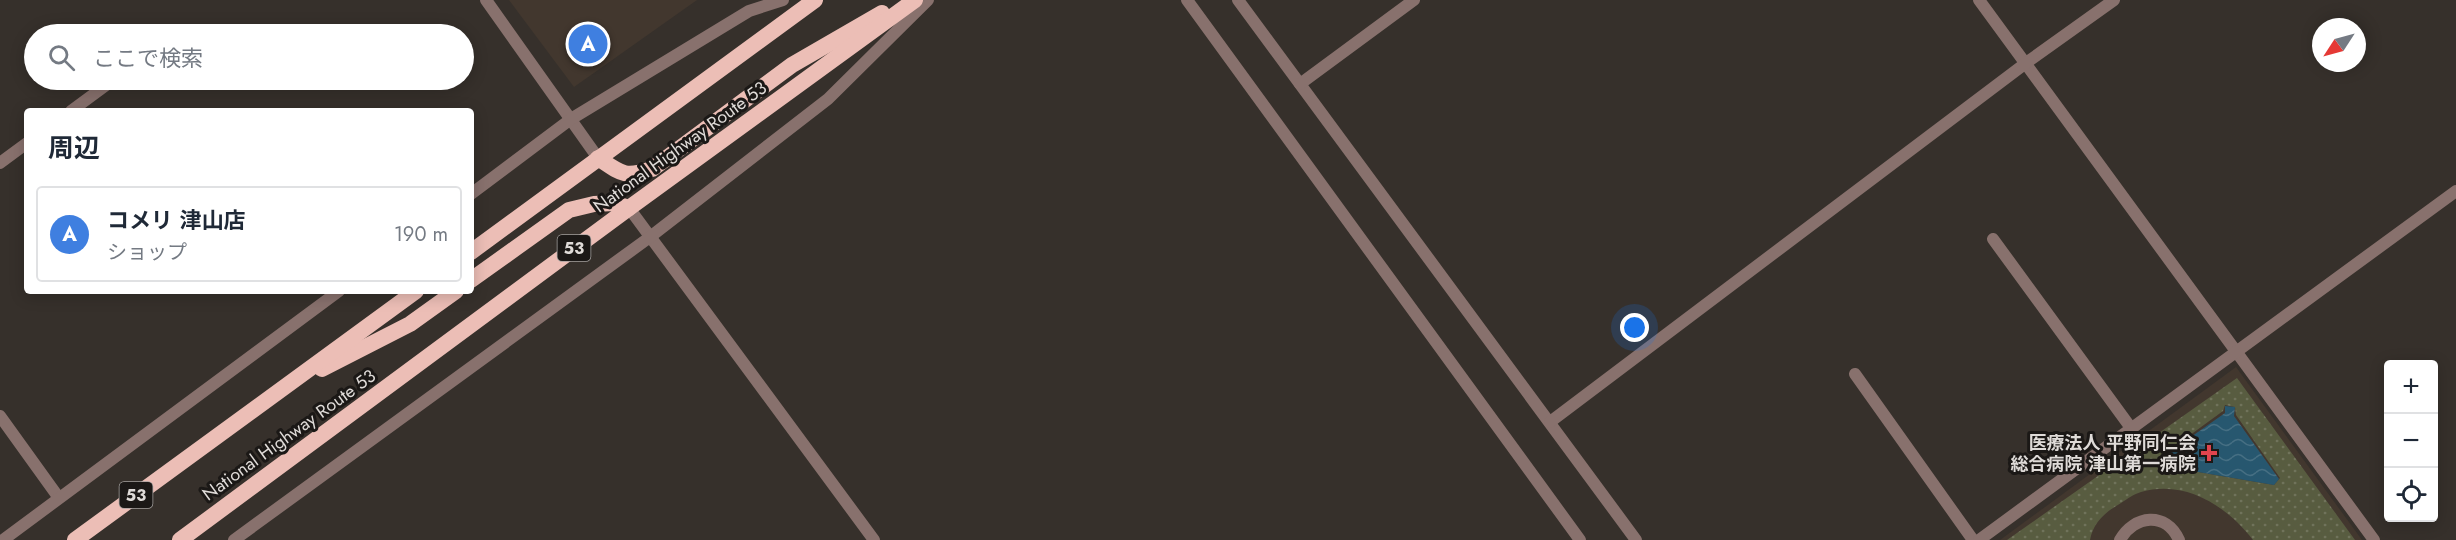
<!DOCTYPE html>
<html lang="ja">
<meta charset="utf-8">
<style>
body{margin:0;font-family:Jost,"Noto Sans JP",sans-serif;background:#f2f2f3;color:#1f2937}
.controls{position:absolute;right:18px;bottom:18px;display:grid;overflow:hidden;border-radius:6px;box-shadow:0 3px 15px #0003}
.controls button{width:54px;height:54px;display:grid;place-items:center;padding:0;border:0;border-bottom:2px solid #e0e1e3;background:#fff;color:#1f2937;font:30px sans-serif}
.compass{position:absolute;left:2312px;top:18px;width:54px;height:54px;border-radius:50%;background:#fff;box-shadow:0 3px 15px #0003;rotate:234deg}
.you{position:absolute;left:1635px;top:328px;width:21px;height:21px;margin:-15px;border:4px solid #fff;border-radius:50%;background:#1a73e8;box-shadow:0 0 0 9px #1a73e833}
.badge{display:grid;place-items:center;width:39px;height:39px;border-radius:50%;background:#805488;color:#fff;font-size:20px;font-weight:700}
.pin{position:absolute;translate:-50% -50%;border:3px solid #fff;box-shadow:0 2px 6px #0006}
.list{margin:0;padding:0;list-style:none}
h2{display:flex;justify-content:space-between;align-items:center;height:78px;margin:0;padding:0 24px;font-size:26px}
h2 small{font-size:20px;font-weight:400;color:#747a83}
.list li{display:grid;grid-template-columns:39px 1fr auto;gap:18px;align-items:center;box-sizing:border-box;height:96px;margin:0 12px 12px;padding:0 12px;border:2px solid #e0e1e3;border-radius:6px}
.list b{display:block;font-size:22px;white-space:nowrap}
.list p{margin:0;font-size:20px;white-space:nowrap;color:#747a83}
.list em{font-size:20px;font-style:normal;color:#747a83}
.icon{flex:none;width:33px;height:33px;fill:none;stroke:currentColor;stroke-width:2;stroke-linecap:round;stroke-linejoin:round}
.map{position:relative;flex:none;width:2456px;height:540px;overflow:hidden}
.search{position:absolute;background:#fff;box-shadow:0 3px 15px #0003;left:24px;top:24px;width:450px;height:66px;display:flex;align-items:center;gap:15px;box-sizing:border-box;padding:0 21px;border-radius:33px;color:#747a83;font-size:22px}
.panel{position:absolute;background:#fff;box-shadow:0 3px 15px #0003;left:24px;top:108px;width:450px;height:186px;border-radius:6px}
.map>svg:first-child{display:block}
.built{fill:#42372e}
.grass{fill:url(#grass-dots);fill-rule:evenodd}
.water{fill:url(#water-waves)}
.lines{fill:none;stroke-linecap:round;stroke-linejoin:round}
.service{stroke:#88716d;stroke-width:12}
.minor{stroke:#88716d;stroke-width:12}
.trunk{stroke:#ecbeb6;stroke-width:16}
.health-dot{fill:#e0444e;stroke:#1b1816;stroke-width:2}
.labels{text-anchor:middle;stroke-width:6;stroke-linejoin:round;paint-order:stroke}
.shield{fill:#1b1816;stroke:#a4a09e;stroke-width:1.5}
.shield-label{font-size:16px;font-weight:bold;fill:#dfdbd8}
.street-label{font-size:18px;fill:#dfdbd8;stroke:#1b1816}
.poi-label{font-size:18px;font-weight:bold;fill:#dfdbd8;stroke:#1b1816;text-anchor:end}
</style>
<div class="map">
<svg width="2456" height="540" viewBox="0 0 2456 540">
<defs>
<pattern id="grass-dots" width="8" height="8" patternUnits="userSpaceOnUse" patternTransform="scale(1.5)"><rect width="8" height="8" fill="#585c40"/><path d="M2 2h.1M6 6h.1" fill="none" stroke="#70735b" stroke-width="1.8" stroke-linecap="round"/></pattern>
<pattern id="water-waves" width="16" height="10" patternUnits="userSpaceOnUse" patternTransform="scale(1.5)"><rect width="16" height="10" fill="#27576f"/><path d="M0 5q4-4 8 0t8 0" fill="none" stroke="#466f83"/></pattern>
</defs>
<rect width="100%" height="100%" fill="#36302b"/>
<g class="built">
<polygon points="509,0 697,0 574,87"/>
<polygon points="2236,367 2362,540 2000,540"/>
</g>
<path class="grass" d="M2237,378L2355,540H2253C2227,506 2185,479 2141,492C2134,494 2127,499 2121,503C2105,512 2093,523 2090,540H2007ZM2225,405L2235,407L2236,415L2280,478L2274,485L2163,466L2159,461L2160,457L2223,411Z"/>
<polygon class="water" points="2225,406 2235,407 2234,416 2279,479 2274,485 2163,466 2160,461 2161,458 2225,413"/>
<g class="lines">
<path class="service" d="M2120,540C2134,515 2166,511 2179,540"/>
<g class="minor">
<polyline points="486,0 598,158"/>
<polyline points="1187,0 1580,540"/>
<polyline points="1238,0 1636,540"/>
<polyline points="1979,0 2374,540"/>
<polyline points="1300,84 1414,0"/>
<polyline points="71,111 113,80"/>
<polyline points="0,163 27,143"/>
<polyline points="471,194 571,119 749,11 783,0"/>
<polyline points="629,208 874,540"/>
<polyline points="1993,239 2131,428"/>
<polyline points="1855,374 1973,540"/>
<polyline points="0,416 59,498"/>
<polyline points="1550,422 2026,63 2114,0"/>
<polyline points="3,540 339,291"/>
<polyline points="234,540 650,237 828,99 928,0"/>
<polyline points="1979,540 2456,191"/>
</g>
<g class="trunk">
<path d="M598,158C622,174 624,178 652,169L792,65L882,13"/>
<polyline points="471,252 815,0"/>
<polyline points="471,280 569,210 594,204 614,203 629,208"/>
<polyline points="322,369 410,324 456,291"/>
<polyline points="75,540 416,291"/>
<polyline points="180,540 629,208 915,0"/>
</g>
</g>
<path class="health-dot" d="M2206 444h6v6h6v6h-6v6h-6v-6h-6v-6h6z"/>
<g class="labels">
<g class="shield">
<rect x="557.5" y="235" width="33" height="26" rx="4.5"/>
<rect x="119.5" y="482" width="33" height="26" rx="4.5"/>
</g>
<g class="shield-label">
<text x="574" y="254">53</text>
<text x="136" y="501">53</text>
</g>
<g class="street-label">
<text transform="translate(680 147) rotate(-36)" y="6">National Highway Route 53</text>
<text transform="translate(289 435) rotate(-36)" y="6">National Highway Route 53</text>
</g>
<g class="poi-label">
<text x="2196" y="449">医療法人 平野同仁会<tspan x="2196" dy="21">総合病院 津山第一病院</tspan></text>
</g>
</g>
</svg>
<div class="controls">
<button>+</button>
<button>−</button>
<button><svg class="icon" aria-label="locate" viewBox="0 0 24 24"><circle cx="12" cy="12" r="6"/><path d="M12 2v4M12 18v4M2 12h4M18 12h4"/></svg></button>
</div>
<svg class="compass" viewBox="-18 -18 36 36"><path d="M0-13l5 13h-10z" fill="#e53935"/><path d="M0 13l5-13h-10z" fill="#747a83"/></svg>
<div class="you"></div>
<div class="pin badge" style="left:588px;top:44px;background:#3f7fe0">A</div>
<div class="search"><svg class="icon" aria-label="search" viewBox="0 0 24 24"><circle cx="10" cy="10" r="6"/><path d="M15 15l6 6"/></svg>ここで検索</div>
<section class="panel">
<h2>周辺<small></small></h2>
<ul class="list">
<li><span class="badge" style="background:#3f7fe0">A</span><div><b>コメリ 津山店</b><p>ショップ</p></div><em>190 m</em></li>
</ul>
</section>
</div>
